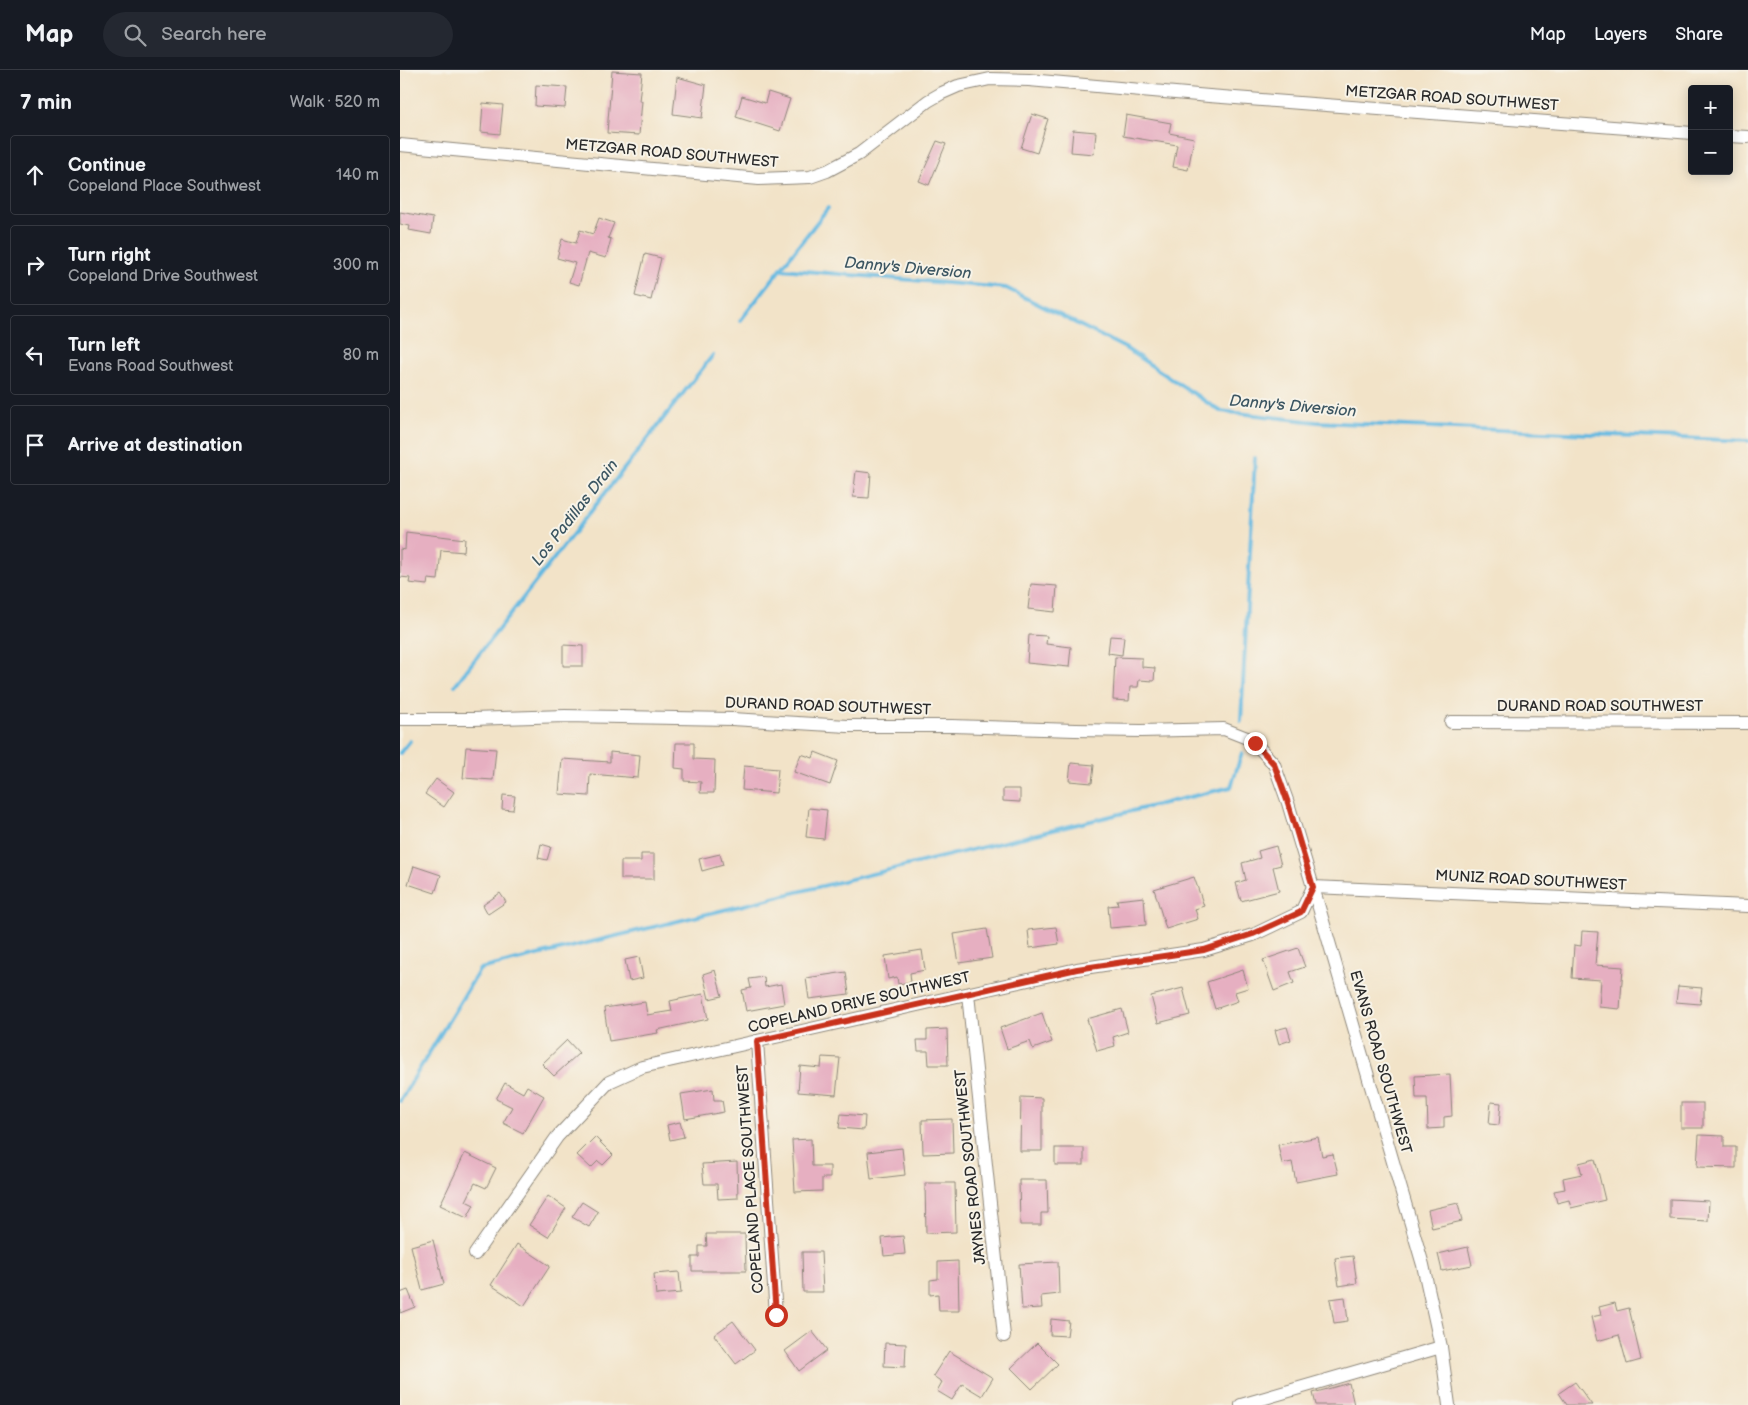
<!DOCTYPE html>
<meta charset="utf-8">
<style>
body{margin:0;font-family:"Balsamiq Sans",sans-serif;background:#242831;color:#f1f3f6}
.controls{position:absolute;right:15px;top:15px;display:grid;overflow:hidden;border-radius:5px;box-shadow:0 2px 12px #0003}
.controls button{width:45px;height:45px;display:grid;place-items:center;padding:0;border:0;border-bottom:1px solid #363941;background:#171b24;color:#f1f3f6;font:25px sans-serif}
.stop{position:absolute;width:15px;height:15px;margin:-11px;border:4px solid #c8321e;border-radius:50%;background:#fff}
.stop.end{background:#c8321e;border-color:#fff;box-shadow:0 1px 5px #0008}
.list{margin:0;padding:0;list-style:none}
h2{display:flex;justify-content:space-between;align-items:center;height:65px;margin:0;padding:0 20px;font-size:21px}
h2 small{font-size:16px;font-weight:400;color:#9ea1a6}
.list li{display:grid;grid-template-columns:32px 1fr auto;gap:15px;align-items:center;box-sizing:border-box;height:80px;margin:0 10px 10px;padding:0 10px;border:1px solid #363941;border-radius:5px}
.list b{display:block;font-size:19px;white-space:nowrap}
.list p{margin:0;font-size:16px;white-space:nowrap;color:#9ea1a6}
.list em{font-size:16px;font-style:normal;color:#9ea1a6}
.icon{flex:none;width:28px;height:28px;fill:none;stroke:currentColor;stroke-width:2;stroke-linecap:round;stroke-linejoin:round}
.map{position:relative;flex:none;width:1348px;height:1335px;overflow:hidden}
header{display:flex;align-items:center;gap:30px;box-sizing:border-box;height:70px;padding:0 25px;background:#171b24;border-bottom:1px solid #363941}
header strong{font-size:24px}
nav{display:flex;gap:28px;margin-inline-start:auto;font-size:18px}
.search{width:350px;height:45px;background:#242831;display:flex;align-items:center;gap:12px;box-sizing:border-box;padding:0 18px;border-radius:28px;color:#9ea1a6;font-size:19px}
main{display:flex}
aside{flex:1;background:#171b24}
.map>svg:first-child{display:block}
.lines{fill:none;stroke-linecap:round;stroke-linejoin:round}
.stream{stroke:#65b9e1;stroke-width:4}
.building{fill:#e6afc1}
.street-casing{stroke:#8e877a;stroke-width:14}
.street{stroke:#fff;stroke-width:12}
.route{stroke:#c8321e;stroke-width:6}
.labels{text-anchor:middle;stroke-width:4;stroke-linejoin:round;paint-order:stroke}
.street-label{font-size:15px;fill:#2b2b2b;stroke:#f7f3e8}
.water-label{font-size:16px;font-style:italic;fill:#3c5662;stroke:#f7f3e8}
</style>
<header>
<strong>Map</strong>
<div class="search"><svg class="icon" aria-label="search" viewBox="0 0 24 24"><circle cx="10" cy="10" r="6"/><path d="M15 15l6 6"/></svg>Search here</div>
<nav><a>Map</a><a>Layers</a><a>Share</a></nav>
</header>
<main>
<aside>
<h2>7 min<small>Walk · 520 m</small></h2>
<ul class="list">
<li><svg class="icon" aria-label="ahead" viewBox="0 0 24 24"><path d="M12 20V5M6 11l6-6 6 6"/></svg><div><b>Continue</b><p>Copeland Place Southwest</p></div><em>140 m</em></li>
<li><svg class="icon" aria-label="right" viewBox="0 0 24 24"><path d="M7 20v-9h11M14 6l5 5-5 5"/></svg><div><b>Turn right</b><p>Copeland Drive Southwest</p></div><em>300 m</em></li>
<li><svg class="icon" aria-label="left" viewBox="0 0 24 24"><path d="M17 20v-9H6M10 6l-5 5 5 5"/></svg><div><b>Turn left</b><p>Evans Road Southwest</p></div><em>80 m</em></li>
<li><svg class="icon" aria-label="arrive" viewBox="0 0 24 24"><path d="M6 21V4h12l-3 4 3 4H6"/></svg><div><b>Arrive at destination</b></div></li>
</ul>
</aside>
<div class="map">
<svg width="1348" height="1335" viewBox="0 0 1348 1335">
<rect width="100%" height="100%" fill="#f7f3e8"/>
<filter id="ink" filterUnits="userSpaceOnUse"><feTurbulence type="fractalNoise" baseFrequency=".02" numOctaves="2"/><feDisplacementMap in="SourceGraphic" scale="10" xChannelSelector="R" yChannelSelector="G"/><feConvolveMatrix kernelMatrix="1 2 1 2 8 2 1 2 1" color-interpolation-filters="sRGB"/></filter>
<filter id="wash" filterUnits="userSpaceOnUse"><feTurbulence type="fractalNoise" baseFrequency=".0096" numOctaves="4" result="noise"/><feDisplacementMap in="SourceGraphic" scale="20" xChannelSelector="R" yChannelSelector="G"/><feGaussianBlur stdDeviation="1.12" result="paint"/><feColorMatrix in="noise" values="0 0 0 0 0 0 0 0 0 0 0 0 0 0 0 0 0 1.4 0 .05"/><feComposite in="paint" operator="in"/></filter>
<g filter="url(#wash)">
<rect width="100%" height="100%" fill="#f2e3c8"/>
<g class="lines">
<g class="stream">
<polyline points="381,199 606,218 725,278 820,341 916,352 1348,371"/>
<polyline points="340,251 428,138"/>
<polyline points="55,615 313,285"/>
<polyline points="841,651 855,388"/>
<polyline points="0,683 10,671"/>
<polyline points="0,1031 80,899 831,717 842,683"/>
</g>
</g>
<g id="blocks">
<g class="building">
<polygon points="212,1 242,3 239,31 242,31 239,65 207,63"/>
<polygon points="277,7 306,15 302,48 273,44"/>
<polygon points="136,15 167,17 165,38 135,36"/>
<polygon points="368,22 390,29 380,61 336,47 342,26 365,33"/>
<polygon points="83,33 103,35 100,64 81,62"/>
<polygon points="632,44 648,49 637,83 621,78"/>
<polygon points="726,45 771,53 769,63 794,68 788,100 773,97 777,75 723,66"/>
<polygon points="673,60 696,62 694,84 671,82"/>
<polygon points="537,71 546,74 529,115 519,111"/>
<polygon points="0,142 33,148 31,164 9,160 10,156 0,154"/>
<polygon points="199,148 214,153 208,168 211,169 206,188 188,183 179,215 169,212 175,193 157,188 162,169 176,173 180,160 193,164"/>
<polygon points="245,184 261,188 251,230 235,226"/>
<polygon points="456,401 471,403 469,428 453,427"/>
<polygon points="6,462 65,469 64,482 41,480 38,510 28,509 27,515 9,513 10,508 0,507 0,479 5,480"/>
<polygon points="631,514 657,516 655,542 628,539"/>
<polygon points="629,565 647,566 646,574 671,577 669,597 627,593"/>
<polygon points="710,566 724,567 722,585 708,583"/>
<polygon points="163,575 183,576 183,596 163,596"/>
<polygon points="715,587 742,588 742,597 755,598 754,611 739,610 738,617 730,617 729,631 713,630"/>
<polygon points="276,673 294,673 294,689 315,690 314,723 300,723 301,712 284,711 284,699 275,698"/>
<polygon points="66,677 96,679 93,710 63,708"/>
<polygon points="210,682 240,685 238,708 190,704 189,726 159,724 162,689 210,692"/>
<polygon points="415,682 438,691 430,715 394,702 401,684 413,688"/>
<polygon points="671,693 694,695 692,713 669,711"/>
<polygon points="344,696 378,699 376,723 342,720"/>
<polygon points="36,709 54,722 44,737 25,724"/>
<polygon points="603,719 620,719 620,732 603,731"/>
<polygon points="103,725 115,726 113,740 102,739"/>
<polygon points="409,738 427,740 424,769 406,767"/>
<polygon points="141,774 151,777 147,790 138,788"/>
<polygon points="876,776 881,795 873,797 879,821 841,831 836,813 846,810 842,793 860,788 858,781"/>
<polygon points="241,784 254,784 254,809 221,809 221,791 241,791"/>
<polygon points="320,784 323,795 302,801 299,789"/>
<polygon points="14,796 41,805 35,823 8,814"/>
<polygon points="794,807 804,836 795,839 798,849 766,859 754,819"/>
<polygon points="100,823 106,832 88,844 83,835"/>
<polygon points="744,827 746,855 710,858 708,836 718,835 717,830"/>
<polygon points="656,857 659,874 630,878 628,860"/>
<polygon points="587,859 592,888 559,893 554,864"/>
<polygon points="1182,861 1198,862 1195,895 1223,897 1220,939 1199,937 1201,910 1172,908 1174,875 1181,876"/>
<polygon points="898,878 905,897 890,902 894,913 874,921 863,890"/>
<polygon points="522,880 525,900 510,903 511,912 498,914 497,907 488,909 485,886"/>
<polygon points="239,887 243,908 229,911 225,890"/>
<polygon points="315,900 322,926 309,929 303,904"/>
<polygon points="843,900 848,918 835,922 838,931 815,939 807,912"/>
<polygon points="446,902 449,924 409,929 406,908"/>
<polygon points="364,907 365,917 381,914 384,934 346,941 342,920 351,918 349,909"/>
<polygon points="1278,916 1302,918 1300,934 1276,932"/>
<polygon points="783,918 790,945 758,953 751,926"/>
<polygon points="303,924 308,949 257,960 258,963 209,971 204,938 245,932 247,945 272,941 270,931"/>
<polygon points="722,939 728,962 713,967 715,976 697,981 687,949"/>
<polygon points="642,943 652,972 633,979 630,971 607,979 600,958"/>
<polygon points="887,957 891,970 879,974 875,960"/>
<polygon points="547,959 548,995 529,995 528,981 518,981 517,970 527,970 527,960"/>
<polygon points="167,970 179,983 154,1006 142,994"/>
<polygon points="422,987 440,988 436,1025 398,1022 400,996 421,998"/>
<polygon points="1050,1004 1052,1046 1044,1047 1044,1058 1028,1059 1027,1028 1016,1028 1015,1006"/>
<polygon points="105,1013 123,1023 127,1016 144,1026 123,1063 103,1053 112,1037 96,1029"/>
<polygon points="313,1019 314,1030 322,1030 324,1042 285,1049 281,1024"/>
<polygon points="621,1027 642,1028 642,1081 620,1081"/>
<polygon points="1091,1032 1101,1033 1099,1055 1089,1054"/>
<rect x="1281" y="1033" width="22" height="25"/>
<polygon points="441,1044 465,1046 464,1060 439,1058"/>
<polygon points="552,1049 553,1083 523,1084 522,1050"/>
<polygon points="280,1052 284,1067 270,1070 267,1055"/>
<polygon points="1299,1065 1324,1066 1324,1077 1336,1077 1336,1098 1297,1097"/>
<polygon points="195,1067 213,1085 203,1095 198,1091 191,1098 177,1085"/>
<polygon points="918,1067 922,1086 933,1084 938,1104 896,1112 892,1092 882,1094 878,1075"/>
<polygon points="411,1069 412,1096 430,1096 430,1108 422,1108 422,1121 395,1122 392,1070"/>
<polygon points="502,1078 505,1105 471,1109 468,1082"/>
<rect x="655" y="1078" width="29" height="17"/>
<polygon points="65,1083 96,1098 86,1118 75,1113 66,1131 74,1135 67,1148 40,1135"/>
<polygon points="1195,1089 1205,1130 1171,1138 1169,1130 1157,1133 1154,1121 1165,1119 1163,1108 1182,1104 1179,1093"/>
<polygon points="337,1092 338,1128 318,1129 317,1114 304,1114 302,1094"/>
<polygon points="619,1110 647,1110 648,1143 641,1143 641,1155 620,1155"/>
<polygon points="525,1113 555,1113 556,1162 526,1163"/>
<polygon points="148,1126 166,1138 148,1167 129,1155"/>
<polygon points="1270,1129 1309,1131 1308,1151 1270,1149"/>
<polygon points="182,1132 198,1142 189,1157 172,1147"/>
<polygon points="1058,1133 1062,1151 1032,1158 1028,1140"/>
<polygon points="306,1164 345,1164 346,1201 292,1201 292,1187 299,1187 299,1176 307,1176"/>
<polygon points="503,1166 505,1184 484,1186 482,1168"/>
<polygon points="33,1170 44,1214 22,1220 11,1176"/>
<polygon points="117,1174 150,1196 124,1236 91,1215"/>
<polygon points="1068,1177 1072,1195 1042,1201 1038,1184"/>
<polygon points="402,1182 421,1182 423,1222 403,1222"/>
<polygon points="953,1186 957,1213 939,1216 935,1188"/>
<polygon points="558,1191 559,1241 539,1241 538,1224 530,1225 530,1210 538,1209 538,1192"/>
<polygon points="658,1192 659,1224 641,1226 642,1238 622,1239 619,1194"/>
<polygon points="279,1202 281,1223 256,1225 254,1204"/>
<polygon points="8,1220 15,1237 0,1243 0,1223"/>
<polygon points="945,1227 948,1251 934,1253 930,1229"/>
<polygon points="1215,1233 1217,1241 1229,1238 1241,1290 1227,1294 1219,1265 1197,1271 1191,1247 1201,1245 1199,1237"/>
<polygon points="651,1249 669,1251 667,1266 650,1265"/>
<polygon points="333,1251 355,1280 336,1294 314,1265"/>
<polygon points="412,1261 427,1280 399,1301 385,1281"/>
<polygon points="485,1273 506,1274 505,1297 484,1296"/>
<polygon points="637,1273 658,1294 632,1319 611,1298"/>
<polygon points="549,1281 593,1308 582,1326 562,1314 552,1330 537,1321 542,1312 533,1306"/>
<polygon points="1175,1312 1192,1335 1167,1335 1159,1323"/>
<polygon points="949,1313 954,1335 916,1335 913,1323"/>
</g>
</g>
</g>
<g filter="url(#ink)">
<use href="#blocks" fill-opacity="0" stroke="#8e877a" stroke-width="1"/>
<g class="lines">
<g class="street-casing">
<g id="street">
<polyline points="1329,66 1348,67"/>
<polyline points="0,75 359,109 410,107 427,101 459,84 528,31 542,23 558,16 590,9 629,10 809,26 1292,63"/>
<polyline points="0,649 73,649 165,646 332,649 447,656 552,656 675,660 741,661 824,659 852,670 874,694 888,733 913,817 1023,1195 1041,1277 1049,1335"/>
<polyline points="1051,652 1348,653"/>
<polyline points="568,924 604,1266"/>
<polyline points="357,971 376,1245"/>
<polyline points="75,1184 157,1067 209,1012 242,997 677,899 804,880 853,865 901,842 913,817 1348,836"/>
<polyline points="841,1335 1041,1277"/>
</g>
</g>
<use href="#street" class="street"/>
</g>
</g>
<g class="lines" filter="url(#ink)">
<polyline class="route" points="376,1245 357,971 677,899 804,880 853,864 901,842 913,817 888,733 874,694 855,673"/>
</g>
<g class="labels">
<g class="street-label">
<text transform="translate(1052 28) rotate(4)" y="5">METZGAR ROAD SOUTHWEST</text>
<text transform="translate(272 83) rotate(5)" y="5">METZGAR ROAD SOUTHWEST</text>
<text transform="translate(428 636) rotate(2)" y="5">DURAND ROAD SOUTHWEST</text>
<text x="1200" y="641">DURAND ROAD SOUTHWEST</text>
<text transform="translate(1131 810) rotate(3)" y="5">MUNIZ ROAD SOUTHWEST</text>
<text transform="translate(459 932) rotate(-13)" y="5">COPELAND DRIVE SOUTHWEST</text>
<text transform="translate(981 992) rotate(74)" y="5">EVANS ROAD SOUTHWEST</text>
<text transform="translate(570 1097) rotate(-96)" y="5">JAYNES ROAD SOUTHWEST</text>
<text transform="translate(350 1109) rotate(-94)" y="5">COPELAND PLACE SOUTHWEST</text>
</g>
<g class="water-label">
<text transform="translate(508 197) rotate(5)" y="6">Danny's Diversion</text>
<text transform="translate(893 335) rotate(5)" y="6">Danny's Diversion</text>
<text transform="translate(174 442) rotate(-52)" y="6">Los Padillas Drain</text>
</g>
</g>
</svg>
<div class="controls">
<button>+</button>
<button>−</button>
</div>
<div class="stop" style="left:376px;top:1245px"></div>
<div class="stop end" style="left:855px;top:673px"></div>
</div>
</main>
